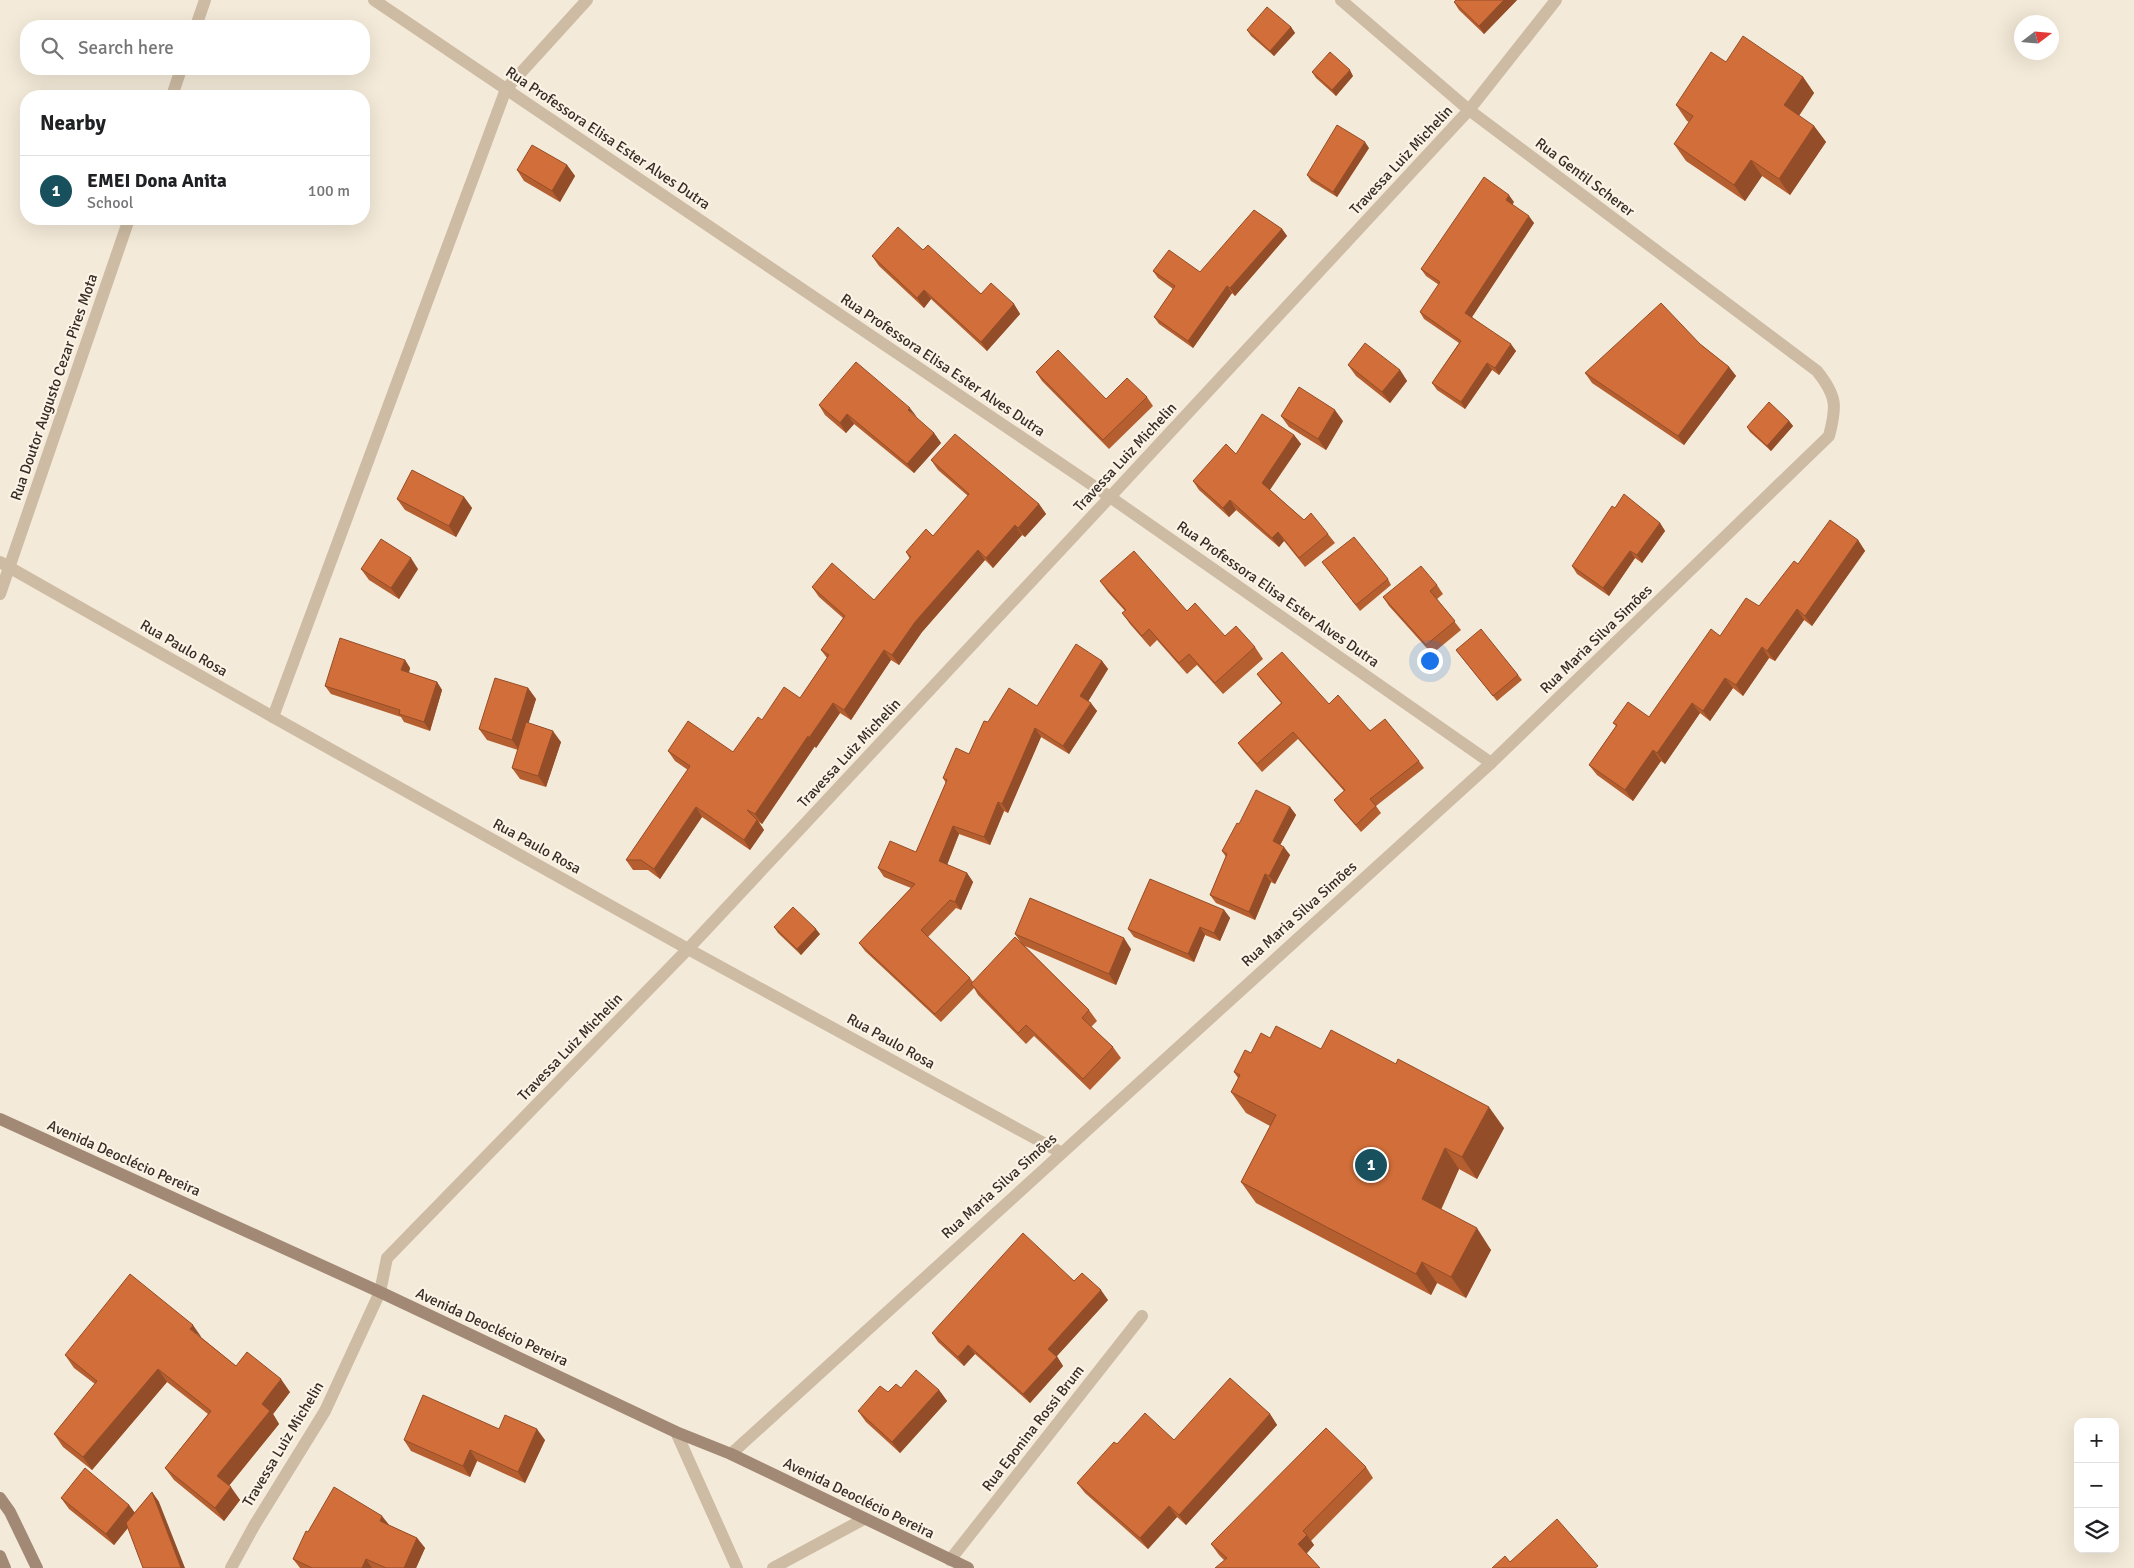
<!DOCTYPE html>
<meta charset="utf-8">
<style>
body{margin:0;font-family:Signika,sans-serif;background:#f6f6f6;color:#202124}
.controls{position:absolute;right:15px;bottom:15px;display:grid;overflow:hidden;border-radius:10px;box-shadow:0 5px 20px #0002}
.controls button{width:45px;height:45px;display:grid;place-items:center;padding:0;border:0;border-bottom:1px solid #e0e0e0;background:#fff;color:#202124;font:25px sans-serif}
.compass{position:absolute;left:2014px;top:15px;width:45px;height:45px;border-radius:50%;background:#fff;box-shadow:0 5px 20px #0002;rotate:74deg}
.you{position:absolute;left:1429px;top:660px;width:18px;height:18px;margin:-12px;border:4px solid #fff;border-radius:50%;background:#1a73e8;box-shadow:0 0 0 8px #1a73e833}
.badge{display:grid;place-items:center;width:32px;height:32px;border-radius:50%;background:#18515d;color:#fff;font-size:16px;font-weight:700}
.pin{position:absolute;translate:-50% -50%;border:2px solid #fff;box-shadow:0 1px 5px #0006}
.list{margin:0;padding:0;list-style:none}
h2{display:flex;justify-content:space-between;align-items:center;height:65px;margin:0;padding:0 20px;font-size:21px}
h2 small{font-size:16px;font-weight:400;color:#757577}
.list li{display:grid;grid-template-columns:32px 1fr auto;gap:15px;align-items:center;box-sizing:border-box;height:70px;padding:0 20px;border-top:1px solid #e0e0e0}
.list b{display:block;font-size:19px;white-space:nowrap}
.list p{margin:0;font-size:16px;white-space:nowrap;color:#757577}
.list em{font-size:16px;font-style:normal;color:#757577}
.icon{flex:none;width:28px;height:28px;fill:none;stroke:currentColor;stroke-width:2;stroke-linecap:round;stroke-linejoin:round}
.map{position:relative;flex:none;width:2134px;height:1568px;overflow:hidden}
.search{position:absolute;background:#fff;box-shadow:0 5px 20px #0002;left:20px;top:20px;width:350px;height:55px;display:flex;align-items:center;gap:12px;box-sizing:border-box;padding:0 18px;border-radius:20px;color:#757577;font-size:19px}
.panel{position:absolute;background:#fff;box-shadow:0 5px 20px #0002;left:20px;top:90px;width:350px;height:135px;border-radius:20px}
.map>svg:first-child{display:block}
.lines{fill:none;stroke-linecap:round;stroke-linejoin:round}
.street{stroke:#cdbba3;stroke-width:12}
.secondary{stroke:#a18975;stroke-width:12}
.wall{fill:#b55f31}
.shaded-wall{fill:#934d28}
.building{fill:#d26e39;stroke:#934d28}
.labels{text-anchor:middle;stroke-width:4.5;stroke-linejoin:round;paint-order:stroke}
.street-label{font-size:15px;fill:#372d26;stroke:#fbf3e5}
</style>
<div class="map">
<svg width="2134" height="1568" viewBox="0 0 2134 1568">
<rect width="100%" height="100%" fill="#f4ead9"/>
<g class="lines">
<g class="street">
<polyline points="374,0 1110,497 1491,763"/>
<polyline points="196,26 205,0"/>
<polyline points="172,96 181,69"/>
<polyline points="0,562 273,717 688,949 1060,1152"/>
<polyline points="0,594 129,219"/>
<polyline points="273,717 506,89 587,0"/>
<polyline points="676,1432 737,1568"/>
<path d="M731,1454L1491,763L1829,436C1837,406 1837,396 1817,371L1469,110L1341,0"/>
<polyline points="950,1560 1142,1316"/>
<polyline points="231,1568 254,1526 325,1411 380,1292 387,1258 688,949 1110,497 1469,110 1556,0"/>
<polyline points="773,1568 864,1519"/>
</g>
<g class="secondary">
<polyline points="0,1119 380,1292 676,1432 731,1454 968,1568"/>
<polyline points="0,1498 10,1512 37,1568"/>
<polyline points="0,1556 5,1568"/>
</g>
</g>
<g class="wall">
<polygon points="1517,0 1484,34 1459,10 1454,2"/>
<polygon points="1291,27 1295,33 1274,56 1251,36 1247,30"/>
<polygon points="1726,62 1803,77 1814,93 1799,116 1814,126 1826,142 1790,195 1762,176 1745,201 1686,161 1674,144 1689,122 1687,121 1676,105"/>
<polygon points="1312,72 1353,76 1336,96 1316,78"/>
<polygon points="1369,148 1337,197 1311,181 1307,175"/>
<polygon points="567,165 575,176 560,202 524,181 517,170"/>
<polygon points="1514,202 1512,204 1534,223 1472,317 1516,351 1499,375 1492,370 1465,409 1437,390 1432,383 1459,343 1424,319 1420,312 1439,285 1426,276 1421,269"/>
<polygon points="1282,229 1287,236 1235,296 1232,293 1193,348 1159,324 1154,317 1173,289 1158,278 1153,271 1200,272"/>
<polygon points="923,250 981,294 1014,304 1020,314 987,351 931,299 924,308 879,266 872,256"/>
<polygon points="1700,344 1729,367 1736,376 1684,445 1592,383 1585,373"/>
<polygon points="1348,365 1400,370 1407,381 1390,403 1356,376"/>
<polygon points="1036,372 1106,399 1147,397 1153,406 1109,449 1042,381"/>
<polygon points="819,405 916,418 934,433 941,443 914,473 854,424 846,433 825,415"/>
<polygon points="1281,416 1343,421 1326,450 1289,427"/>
<polygon points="1789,421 1793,426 1771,451 1750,432 1747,427"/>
<polygon points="1294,435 1301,444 1270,490 1304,520 1328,534 1335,543 1305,567 1284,541 1279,547 1236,510 1229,517 1199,490 1193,481 1236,454"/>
<polygon points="931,460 1039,504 1046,514 1025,537 1022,535 993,568 985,560 922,632 899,665 891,660 851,720 840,713 816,748 815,746 762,824 759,822 764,830 750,850 702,817 660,879 648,870 633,870 626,860 688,770 675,761 668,751 733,752 800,698 827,658 821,650 843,618 819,597 812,587 874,600 910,559 906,552 933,536 968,496 938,470"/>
<polygon points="464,497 472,508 456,537 405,510 397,499"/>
<polygon points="1660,523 1665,531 1642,563 1635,558 1609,596 1577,574 1572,566"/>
<polygon points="1858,540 1865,551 1812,626 1804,620 1775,661 1769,658 1743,696 1733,688 1710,721 1700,713 1665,764 1661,761 1633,801 1597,775 1589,765 1616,726 1613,723 1649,717 1720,636 1759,606 1798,564"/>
<polygon points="1322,562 1388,579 1391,585 1360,611"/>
<polygon points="361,569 418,569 399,599 369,580"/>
<polygon points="1100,581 1187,611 1225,636 1255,647 1263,659 1223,694 1197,665 1187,674 1157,640 1150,647 1130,624 1122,613 1125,611 1108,592"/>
<polygon points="1437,585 1443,594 1437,599 1461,630 1432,654 1389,606 1383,597"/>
<polygon points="1456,650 1518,675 1522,680 1497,701"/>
<polygon points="405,660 410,668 409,673 437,682 442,690 430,731 404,722 401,717 331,694 325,686"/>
<polygon points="1102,661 1108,669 1088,701 1097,711 1069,754 1041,737 1008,813 1004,811 990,845 959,834 947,865 967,873 973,882 961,910 956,908 928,937 970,978 973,982 1021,943 1015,934 1131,949 1116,985 1025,946 1089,1010 1097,1021 1091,1027 1113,1047 1121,1058 1090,1090 1034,1036 1026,1044 978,995 974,988 941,1022 865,951 859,943 911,888 884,877 878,868 916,852 946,783 943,778 969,754 988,722 1037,706"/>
<polygon points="1257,674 1329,704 1419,761 1424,768 1376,806 1381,813 1361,832 1339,807 1334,800 1344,791 1298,739 1262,772 1243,750 1238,743 1281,703 1262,681"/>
<polygon points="528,688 536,699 528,723 561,742 546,787 520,779 512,768 518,750 487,740 479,729"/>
<polygon points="1290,807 1296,815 1280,845 1290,855 1275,884 1271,882 1255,920 1216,903 1210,895 1226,857 1222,851 1239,824"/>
<polygon points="1224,910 1230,918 1220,941 1205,935 1194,962 1134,937 1128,929"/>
<polygon points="774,927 820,934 801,955 778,933"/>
<polygon points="1270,1038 1321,1049 1504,1128 1477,1179 1459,1169 1441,1210 1491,1250 1466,1298 1437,1283 1431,1295 1256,1203 1241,1182 1270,1126 1246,1113 1231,1092 1238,1078 1234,1072 1251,1053"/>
<polygon points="1074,1281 1108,1300 1057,1356 1063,1366 1030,1403 975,1354 964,1366 938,1342 932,1333"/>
<polygon points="202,1338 236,1366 290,1392 273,1414 279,1424 229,1486 240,1500 224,1521 174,1480 165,1468 208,1414 167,1382 92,1470 63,1447 54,1434 95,1384 74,1368 65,1355"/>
<polygon points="901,1388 939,1390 947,1401 900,1453 866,1422 858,1411 888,1392"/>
<polygon points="1270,1414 1277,1425 1186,1525 1177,1517 1148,1549 1085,1493 1077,1483 1117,1444 1174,1440"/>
<polygon points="499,1429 545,1440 525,1483 477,1461 470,1477 411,1451 404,1440"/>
<polygon points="1366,1467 1373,1478 1311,1541 1314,1545 1307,1553 1224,1560 1219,1555 1211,1544"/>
<polygon points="152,1492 159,1502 128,1528 114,1545 69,1509 61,1498 129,1505 135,1513"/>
<polygon points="388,1525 417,1538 425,1548 416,1568 300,1568 293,1559 308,1532"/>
</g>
<g class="shaded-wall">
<polygon points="1504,0 1517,0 1484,34 1479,26"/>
<polygon points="1291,27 1295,33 1274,56 1270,51"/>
<polygon points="1350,70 1353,76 1336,96 1332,90"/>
<polygon points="1803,77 1814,93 1795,121 1784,105"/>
<polygon points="1814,126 1826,142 1790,195 1779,179"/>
<polygon points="1365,142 1369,148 1337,197 1333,192"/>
<polygon points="1751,160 1762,176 1745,201 1734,185"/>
<polygon points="567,165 575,176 560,202 552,191"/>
<polygon points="1509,195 1514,202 1511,207 1506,200"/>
<polygon points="1529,216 1534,223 1470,320 1465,313"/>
<polygon points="1282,229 1287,236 1235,296 1230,288"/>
<polygon points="1227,286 1232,293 1193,348 1188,341"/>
<polygon points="924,290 931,299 924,308 917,298"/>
<polygon points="1014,304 1020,314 987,351 981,342"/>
<polygon points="1511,344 1516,351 1499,375 1495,368"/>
<polygon points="1487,363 1492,370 1465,409 1461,402"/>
<polygon points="1729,367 1736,376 1684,445 1678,436"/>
<polygon points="1400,370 1407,381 1390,403 1382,392"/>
<polygon points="910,408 917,417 908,410"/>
<polygon points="1335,410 1343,421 1326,450 1318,439"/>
<polygon points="847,414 854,424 846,433 840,423"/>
<polygon points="1789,421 1793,426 1771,451 1767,446"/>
<polygon points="934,433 941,443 914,473 907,464"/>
<polygon points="1294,435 1301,444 1268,492 1262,483"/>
<polygon points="464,497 472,508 456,537 449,526"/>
<polygon points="1230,500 1236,510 1229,517 1223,508"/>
<polygon points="1039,504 1046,514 1025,537 1018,528"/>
<polygon points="1660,523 1665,531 1642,563 1637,555"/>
<polygon points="1015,525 1022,535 993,568 986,558"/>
<polygon points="1278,532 1284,541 1279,547 1272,538"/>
<polygon points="1858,540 1865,551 1812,626 1805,616"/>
<polygon points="978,550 985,560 922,632 899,665 892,655 915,622"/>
<polygon points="1630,551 1635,558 1609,596 1603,588"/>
<polygon points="411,558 418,569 399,599 391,588"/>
<polygon points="1797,609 1804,620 1775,661 1767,651"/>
<polygon points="1762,647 1769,658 1743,696 1736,685"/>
<polygon points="884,650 891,660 851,720 844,710"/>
<polygon points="405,660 410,668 407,678 401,670"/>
<polygon points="1102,661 1108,669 1086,705 1080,696"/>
<polygon points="1725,678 1733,688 1710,721 1703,711"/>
<polygon points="437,682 442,690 430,731 424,722"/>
<polygon points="528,688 536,699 520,751 512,740"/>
<polygon points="833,703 840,713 816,748 809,738"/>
<polygon points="1091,703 1097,711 1069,754 1063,746"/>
<polygon points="1692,703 1700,713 1665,764 1657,753"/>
<polygon points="1035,728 1041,737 1008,813 1002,804"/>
<polygon points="553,731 561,742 546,787 538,776"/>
<polygon points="808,736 815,746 762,824 755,814"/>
<polygon points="1653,750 1661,761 1633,801 1625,790"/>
<polygon points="998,802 1004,811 990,845 984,837"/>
<polygon points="696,807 702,817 660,879 654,869"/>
<polygon points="1290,807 1296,815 1278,849 1273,841"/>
<polygon points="757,820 764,830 750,850 744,840"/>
<polygon points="953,826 959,834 945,870 939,861"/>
<polygon points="1284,847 1290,855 1275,884 1269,876"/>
<polygon points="967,873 973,882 961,910 955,902"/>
<polygon points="1265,874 1271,882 1255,920 1249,912"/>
<polygon points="1224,910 1230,918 1220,941 1214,933"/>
<polygon points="1200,927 1205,935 1194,962 1188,954"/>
<polygon points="816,929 820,934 801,955 797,949"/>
<polygon points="1124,938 1131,949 1116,985 1109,974"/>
<polygon points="1489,1107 1504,1128 1477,1179 1462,1157"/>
<polygon points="1445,1148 1459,1169 1436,1220 1422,1199"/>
<polygon points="1477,1228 1491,1250 1466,1298 1451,1277"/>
<polygon points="1422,1262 1437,1283 1431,1295 1416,1274"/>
<polygon points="1101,1290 1108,1300 1055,1358 1048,1349"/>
<polygon points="193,1325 202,1338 190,1329"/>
<polygon points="968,1345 975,1354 964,1366 958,1357"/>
<polygon points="1057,1357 1063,1366 1030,1403 1023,1394"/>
<polygon points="158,1369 167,1382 92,1470 83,1457"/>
<polygon points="281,1379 290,1392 273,1414 279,1424 226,1489 217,1476 262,1404"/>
<polygon points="939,1390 947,1401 900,1453 892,1442"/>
<polygon points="1270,1414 1277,1425 1186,1525 1179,1515"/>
<polygon points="537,1429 545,1440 525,1483 518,1472"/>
<polygon points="470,1450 477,1461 470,1477 463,1466"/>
<polygon points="231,1487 240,1500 224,1521 215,1508"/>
<polygon points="152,1492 159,1502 185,1568 181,1568"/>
<polygon points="129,1505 137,1516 114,1545 106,1534"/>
<polygon points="1169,1506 1177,1517 1148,1549 1140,1538"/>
<polygon points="382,1516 390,1526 380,1521"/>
<polygon points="1307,1535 1314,1545 1306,1554 1298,1544"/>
<polygon points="417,1538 425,1548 416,1568 404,1568"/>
<polygon points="366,1559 372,1568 362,1568"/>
</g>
<g class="building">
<polygon points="1456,0 1504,0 1479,26 1454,2"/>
<polygon points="1267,7 1291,27 1270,51 1247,30"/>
<polygon points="1743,36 1803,77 1784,105 1814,126 1779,179 1751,160 1734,185 1674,144 1693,116 1676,105 1711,52 1726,62"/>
<polygon points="1330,52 1350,70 1332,90 1312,72"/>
<polygon points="1337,125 1365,142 1333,192 1307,175"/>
<polygon points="532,145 567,165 552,191 517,170"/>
<polygon points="1484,177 1509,195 1506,200 1529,216 1465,313 1511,344 1495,368 1487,363 1461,402 1432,383 1461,341 1420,312 1440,282 1421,269"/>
<polygon points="1254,210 1282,229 1230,288 1227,286 1188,341 1154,317 1175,286 1153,271 1169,250 1200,272"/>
<polygon points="898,227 923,250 928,245 981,294 991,283 1014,304 981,342 924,290 917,298 872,256"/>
<polygon points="1661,303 1700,344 1729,367 1678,436 1585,373"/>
<polygon points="1365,343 1400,370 1382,392 1348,365"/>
<polygon points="1058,350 1106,399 1127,378 1147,397 1103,440 1036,372"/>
<polygon points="856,362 910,408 908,410 934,433 907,464 847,414 840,423 819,405"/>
<polygon points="1299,387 1335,410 1318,439 1281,416"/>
<polygon points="1769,402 1789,421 1767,446 1747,427"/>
<polygon points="1262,414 1294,435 1262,483 1304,520 1311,513 1328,534 1299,558 1278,532 1272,538 1230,500 1223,508 1193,481 1226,444 1236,454"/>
<polygon points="955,434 1039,504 1018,528 1015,525 986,558 978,550 915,622 892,655 884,650 844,710 833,703 809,738 808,736 755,814 747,810 757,820 744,840 696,807 654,869 641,860 626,860 690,766 668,751 688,721 733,752 758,717 762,720 784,687 800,698 829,655 821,650 845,616 812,587 832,563 874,600 911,557 906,552 926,529 933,536 969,494 931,460"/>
<polygon points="412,470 464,497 449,526 397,499"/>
<polygon points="1624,494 1660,523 1637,555 1630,551 1603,588 1572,566 1612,506 1615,508"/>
<polygon points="1830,520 1858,540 1805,616 1797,609 1767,651 1762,647 1736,685 1725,678 1703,711 1692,703 1657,753 1653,750 1625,790 1589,765 1617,725 1613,723 1628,702 1649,717 1711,629 1720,636 1746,598 1759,606 1794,561 1798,564"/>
<polygon points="1354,537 1388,579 1356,605 1322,562"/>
<polygon points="381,539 411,558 391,588 361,569"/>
<polygon points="1134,551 1187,611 1195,603 1225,636 1236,626 1255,647 1215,683 1189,654 1179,663 1149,629 1142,636 1122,613 1126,610 1100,581"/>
<polygon points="1421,566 1437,585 1430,591 1455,621 1426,645 1383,597"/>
<polygon points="1481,629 1518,675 1493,696 1456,650"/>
<polygon points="340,638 405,660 401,670 437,682 424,722 399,714 400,710 325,686"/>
<polygon points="1076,644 1102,661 1080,696 1091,703 1063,746 1035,728 1002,804 998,802 984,837 953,826 939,861 967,873 955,902 950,900 921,930 970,978 935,1014 859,943 915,884 878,868 890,841 916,852 947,780 943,778 956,748 969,754 984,721 988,722 1009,688 1037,706"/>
<polygon points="1282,652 1329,704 1338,695 1370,731 1385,719 1419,761 1370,799 1376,806 1356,825 1334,800 1345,790 1293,732 1257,764 1238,743 1282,703 1257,674"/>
<polygon points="495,678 528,688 512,740 479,729"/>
<polygon points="526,722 553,731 538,776 512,768"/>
<polygon points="1256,790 1290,807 1273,841 1284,847 1269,876 1265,874 1249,912 1210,895 1227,854 1222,851 1237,823 1239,824"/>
<polygon points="1150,879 1224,910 1214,933 1200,927 1188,954 1128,929"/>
<polygon points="1030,898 1124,938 1109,974 1015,934"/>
<polygon points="793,907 816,929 797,949 774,927"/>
<polygon points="1015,937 1089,1010 1082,1018 1113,1047 1083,1079 1026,1025 1018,1033 971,984"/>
<polygon points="1276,1026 1321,1049 1331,1030 1396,1064 1398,1059 1489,1107 1462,1157 1445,1148 1422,1199 1477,1228 1451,1277 1422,1262 1416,1274 1241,1182 1276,1115 1231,1092 1240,1075 1234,1072 1245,1050 1251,1053 1261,1033 1270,1038"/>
<polygon points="1023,1233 1074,1281 1082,1273 1101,1290 1048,1349 1057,1357 1023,1394 968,1345 958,1357 932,1333"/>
<polygon points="130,1274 193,1325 190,1329 236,1366 247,1352 281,1379 262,1404 270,1411 217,1476 231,1487 215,1508 165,1468 211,1411 158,1369 83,1457 54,1434 97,1381 65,1355"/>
<polygon points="916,1370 939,1390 892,1442 858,1411 880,1386 888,1392 896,1384 901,1388"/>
<polygon points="1230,1378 1270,1414 1179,1515 1169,1506 1140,1538 1077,1483 1114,1442 1117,1444 1145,1413 1174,1440"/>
<polygon points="423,1395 499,1429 505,1415 537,1429 518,1472 470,1450 463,1466 404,1440"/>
<polygon points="1326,1428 1366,1467 1303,1531 1307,1535 1298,1544 1320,1568 1215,1568 1227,1558 1211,1544"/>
<polygon points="85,1468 129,1505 106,1534 61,1498"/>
<polygon points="334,1487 382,1516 380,1521 417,1538 404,1568 386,1568 366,1559 362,1568 312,1568 293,1559 306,1531 308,1532"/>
<polygon points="152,1492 181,1568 143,1568 126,1523"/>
<polygon points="1557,1519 1598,1566 1595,1568 1492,1568 1505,1556 1510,1562"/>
</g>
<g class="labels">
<g class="street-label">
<text transform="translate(608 138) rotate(34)" y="5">Rua Professora Elisa Ester Alves Dutra</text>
<text transform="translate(1401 160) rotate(-47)" y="5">Travessa Luiz Michelin</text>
<text transform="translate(1585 177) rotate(37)" y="5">Rua Gentil Scherer</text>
<text transform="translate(943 365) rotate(34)" y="5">Rua Professora Elisa Ester Alves Dutra</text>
<text transform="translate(54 387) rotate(-71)" y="5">Rua Doutor Augusto Cezar Pires Mota</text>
<text transform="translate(1125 457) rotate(-47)" y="5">Travessa Luiz Michelin</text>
<text transform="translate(1278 594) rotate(35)" y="5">Rua Professora Elisa Ester Alves Dutra</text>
<text transform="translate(1596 639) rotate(-44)" y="5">Rua Maria Silva Simões</text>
<text transform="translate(184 648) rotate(30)" y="5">Rua Paulo Rosa</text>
<text transform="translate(849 753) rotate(-47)" y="5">Travessa Luiz Michelin</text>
<text transform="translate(537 846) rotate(29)" y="5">Rua Paulo Rosa</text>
<text transform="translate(1299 914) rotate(-42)" y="5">Rua Maria Silva Simões</text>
<text transform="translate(891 1041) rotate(29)" y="5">Rua Paulo Rosa</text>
<text transform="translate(570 1047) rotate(-46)" y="5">Travessa Luiz Michelin</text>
<text transform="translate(124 1158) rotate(24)" y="5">Avenida Deoclécio Pereira</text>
<text transform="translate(999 1186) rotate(-42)" y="5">Rua Maria Silva Simões</text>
<text transform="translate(492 1327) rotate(25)" y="5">Avenida Deoclécio Pereira</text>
<text transform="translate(1033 1428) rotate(-52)" y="5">Rua Eponina Rossi Brum</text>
<text transform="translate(283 1444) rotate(-59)" y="5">Travessa Luiz Michelin</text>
<text transform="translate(859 1498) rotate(26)" y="5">Avenida Deoclécio Pereira</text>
</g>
</g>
</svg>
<div class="controls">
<button>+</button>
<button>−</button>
<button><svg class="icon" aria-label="layers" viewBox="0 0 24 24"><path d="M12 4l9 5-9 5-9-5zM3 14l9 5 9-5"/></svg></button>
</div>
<svg class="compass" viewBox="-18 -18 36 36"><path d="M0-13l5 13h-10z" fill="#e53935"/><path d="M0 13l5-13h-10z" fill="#757577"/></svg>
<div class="you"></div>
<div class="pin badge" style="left:1371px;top:1165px">1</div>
<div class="search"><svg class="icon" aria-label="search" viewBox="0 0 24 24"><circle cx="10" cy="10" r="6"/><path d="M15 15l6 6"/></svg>Search here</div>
<section class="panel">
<h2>Nearby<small></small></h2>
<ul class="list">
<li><span class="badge">1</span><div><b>EMEI Dona Anita</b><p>School</p></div><em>100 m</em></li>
</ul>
</section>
</div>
